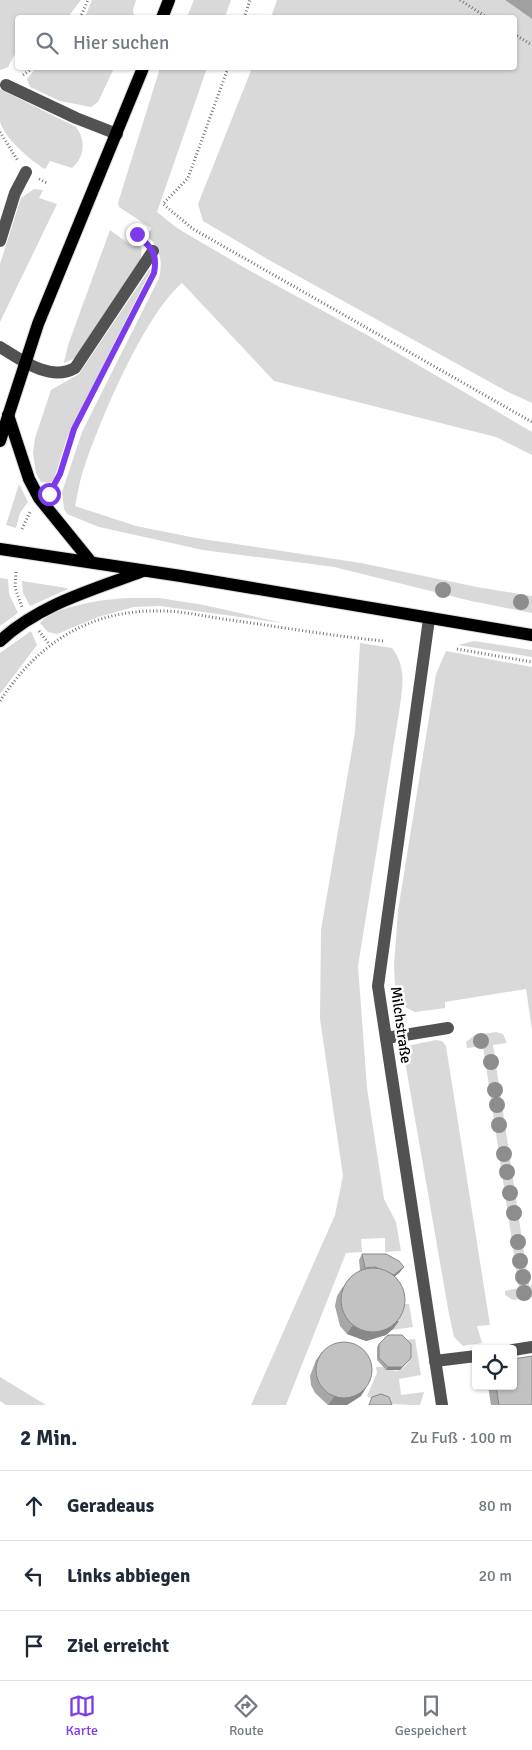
<!DOCTYPE html>
<html lang="de">
<meta charset="utf-8">
<style>
body{margin:0;font-family:Signika,sans-serif;background:#f6f6f7;color:#1f2937}
.controls{position:absolute;right:15px;bottom:15px;display:grid;overflow:hidden;border-radius:5px;box-shadow:0 1px 4px #0004}
.controls button{width:45px;height:45px;display:grid;place-items:center;padding:0;border:0;border-bottom:1px solid #e0e1e3;background:#fff;color:#1f2937;font:25px sans-serif}
.stop{position:absolute;width:15px;height:15px;margin:-11px;border:4px solid #7c3aed;border-radius:50%;background:#fff}
.stop.end{background:#7c3aed;border-color:#fff;box-shadow:0 1px 5px #0008}
.list{margin:0;padding:0;list-style:none}
h2{display:flex;justify-content:space-between;align-items:center;height:65px;margin:0;padding:0 20px;font-size:21px}
h2 small{font-size:16px;font-weight:400;color:#747a83}
.list li{display:grid;grid-template-columns:32px 1fr auto;gap:15px;align-items:center;box-sizing:border-box;height:70px;padding:0 20px;border-top:1px solid #e0e1e3}
.list b{display:block;font-size:19px;white-space:nowrap}
.list em{font-size:16px;font-style:normal;color:#747a83}
.icon{flex:none;width:28px;height:28px;fill:none;stroke:currentColor;stroke-width:2;stroke-linecap:round;stroke-linejoin:round}
.map{position:relative;flex:none;width:532px;height:1405px;overflow:hidden}
.search{position:absolute;background:#fff;box-shadow:0 1px 4px #0004;left:15px;right:15px;top:15px;height:55px;display:flex;align-items:center;gap:12px;box-sizing:border-box;padding:0 18px;border-radius:5px;color:#747a83;font-size:19px}
.sheet{height:275px;background:#fff}
nav{display:flex;justify-content:space-around;align-items:center;box-sizing:border-box;height:70px;border-top:1px solid #e0e1e3;background:#fff;font-size:14px;color:#747a83}
nav a{display:grid;justify-items:center;gap:2px}
nav .on{color:#7c3aed}
.map>svg:first-child{display:block}
.green{fill:#d9d9d9}
.water{fill:#a0a0a0}
.lines{fill:none;stroke-linecap:round;stroke-linejoin:round}
.major-casing{stroke:#dbdbdb;stroke-width:14}
.path{stroke:#747474;stroke-width:3;stroke-dasharray:1 2.5;stroke-linecap:butt}
.minor{stroke:#525252;stroke-width:12}
.major{stroke:#000;stroke-width:12}
.tree{fill:#8d8d8d}
.wall{fill:#a7a7a7}
.shaded-wall{fill:#888}
.building{fill:#c2c2c2;stroke:#888}
.route{stroke:#7c3aed;stroke-width:6}
.labels{text-anchor:middle;stroke-width:5;stroke-linejoin:round;paint-order:stroke}
.street-label{font-size:15px;fill:#000;stroke:#fff}
</style>
<div class="map">
<svg width="532" height="1405" viewBox="0 0 532 1405">
<rect width="100%" height="100%" fill="#fff"/>
<g class="green">
<polygon points="0,0 81,0 68,17 18,18 17,50 8,67 0,70"/>
<polygon points="92,0 136,0 133,10 134,17 85,17"/>
<polygon points="194,0 231,0 225,17 187,17"/>
<polygon points="277,0 505,0 532,19 532,403 508,392 269,260 203,221 198,204 252,68 514,68 514,18 271,17"/>
<polygon points="36,68 114,68 98,102 91,107 60,101 30,87 27,79"/>
<path d="M160,68H207L157,212L177,228L245,268L367,335L532,432V455L496,437L274,381L182,283C144,316 102,416 85,465C80,478 78,493 75,506L136,526L196,538L361,563L477,587L532,596V613L471,601L334,567L203,550L99,527L67,514L64,509L62,492L82,432L159,278C164,256 158,247 144,232L150,231L151,228L119,207L118,203Z"/>
<path d="M0,89L76,127C86,140 85,157 72,168L50,161L45,169C32,162 2,136 0,121C0,111 0,99 0,89Z"/>
<polygon points="34,189 43,190 39,198 57,204 0,322 0,264 21,198"/>
<path d="M110,230L133,247L137,241C143,246 142,253 140,260L75,358L64,363L68,345Z"/>
<polygon points="149,270 151,270 67,438 54,479 50,483 41,482 36,473 33,453 35,438 51,390 79,374"/>
<polygon points="19,484 28,502 20,513 16,528 6,525"/>
<polygon points="0,578 8,579 9,594 18,613 0,626"/>
<polygon points="22,581 67,588 68,589 30,606 23,593"/>
<path d="M129,598H159L204,605L283,623L160,606L134,607L98,617L57,634L48,632L40,623C56,605 106,599 129,598Z"/>
<polygon points="31,631 37,645 0,694 0,653"/>
<polygon points="474,641 532,650 532,657 458,645"/>
<path d="M360,643L392,648C406,667 403,683 400,706L358,966L367,1088L384,1199L396,1222L401,1251L385,1252V1238L361,1239L362,1252L346,1253L286,1405H251L335,1215L343,1176L320,1019L321,930L355,732Z"/>
<polygon points="446,651 532,667 532,1030 526,989 445,1002 445,1008 415,1012 405,1007 396,1007 394,965 398,911 436,674"/>
<polygon points="496,1032 503,1034 507,1043 493,1045 529,1286 532,1285 532,1297 513,1300 505,1295 505,1291 519,1288 483,1046 467,1048 466,1042 475,1035"/>
<polygon points="436,1040 442,1041 446,1046 490,1325 477,1326 482,1343 463,1346 454,1337 449,1314 403,1050 407,1046"/>
<polygon points="400,1304 409,1304 413,1327 392,1330"/>
<path d="M415,1339L421,1375L399,1379L401,1395L424,1392L420,1405C405,1405 379,1405 367,1396L377,1373L376,1367C391,1365 396,1380 409,1361L403,1340Z"/>
<polygon points="0,1377 46,1405 6,1405 0,1401"/>
</g>
<polygon class="water" points="505,0 532,0 532,19"/>
<g class="lines">
<g class="major-casing">
<g id="major">
<polyline points="162,18 169,0"/>
<polyline points="8,415 29,479 39,498 91,562"/>
<polyline points="0,441 38,324 143,68"/>
<polyline points="0,549 181,576 532,635"/>
<path d="M0,641C40,604 93,590 143,571"/>
</g>
</g>
<g class="path">
<polyline points="460,0 488,18"/>
<polyline points="80,18 88,0"/>
<polyline points="244,18 250,0"/>
<polyline points="514,34 532,45"/>
<polyline points="228,68 188,178 163,204 193,229 532,422"/>
<polyline points="23,75 33,68"/>
<polyline points="0,132 18,161"/>
<polyline points="39,179 47,183"/>
<polyline points="137,233 144,240"/>
<polyline points="52,490 60,474 74,429 133,314"/>
<polyline points="22,529 30,512"/>
<polyline points="16,572 15,588 22,607"/>
<polyline points="39,631 49,644"/>
<polyline points="457,649 532,662"/>
<path d="M0,701C38,643 90,609 162,611C184,611 207,617 230,620C281,627 333,636 384,641"/>
</g>
<g class="minor">
<polyline points="6,85 76,118 117,134"/>
<polyline points="0,241 15,193 26,172"/>
<path d="M0,347C21,360 50,382 75,368L153,251"/>
<polyline points="429,619 378,986 442,1405"/>
<polyline points="386,1038 448,1028"/>
<polyline points="513,1350 532,1347"/>
<polyline points="435,1361 476,1356"/>
</g>
<use href="#major" class="major"/>
</g>
<g class="tree">
<circle cx="443" cy="590" r="8"/>
<circle cx="521" cy="602" r="8"/>
<circle cx="481" cy="1041" r="8"/>
<circle cx="491" cy="1062" r="8"/>
<circle cx="495" cy="1090" r="8"/>
<circle cx="497" cy="1105" r="8"/>
<circle cx="499" cy="1125" r="8"/>
<circle cx="504" cy="1154" r="8"/>
<circle cx="507" cy="1172" r="8"/>
<circle cx="510" cy="1193" r="8"/>
<circle cx="514" cy="1213" r="8"/>
<circle cx="518" cy="1242" r="8"/>
<circle cx="520" cy="1261" r="8"/>
<circle cx="523" cy="1277" r="8"/>
<circle cx="524" cy="1293" r="8"/>
</g>
<g class="wall">
<polygon points="362,1254 400,1272 395,1276 394,1328 386,1335 366,1341 347,1334 340,1326 335,1306 337,1296 342,1288 360,1270 359,1260"/>
<polygon points="379,1344 411,1358 400,1370 386,1370 377,1360 377,1347"/>
<polygon points="322,1352 361,1396 347,1405 328,1405 315,1393 311,1385 310,1376 316,1360"/>
<polygon points="488,1386 513,1386 532,1405 491,1405"/>
</g>
<g class="shaded-wall">
<polygon points="404,1267 400,1272 388,1282 369,1274"/>
<polygon points="399,1321 394,1328 386,1335 366,1341 347,1334 352,1326"/>
<polygon points="411,1358 400,1370 386,1370 388,1367"/>
<polygon points="366,1388 361,1396 347,1405 328,1405 334,1397"/>
</g>
<g class="building">
<polygon points="362,1254 386,1254 399,1261 404,1267 394,1275 375,1267 365,1268"/>
<circle cx="373" cy="1300" r="32"/>
<polygon points="388,1335 402,1335 411,1344 411,1358 402,1367 388,1367 379,1358 379,1344"/>
<circle cx="344" cy="1370" r="28"/>
<polygon points="532,1356 532,1405 499,1405 496,1386 513,1386 513,1359"/>
<polygon points="381,1394 389,1397 392,1405 369,1405 372,1397"/>
</g>
<g class="lines">
<path class="route" d="M49,494L60,474L74,429L154,273C158,252 151,248 137,234"/>
</g>
<g class="labels">
<g class="street-label">
<text transform="translate(401 1025) rotate(82)" y="5">Milchstraße</text>
</g>
</g>
</svg>
<div class="controls">
<button><svg class="icon" aria-label="locate" viewBox="0 0 24 24"><circle cx="12" cy="12" r="6"/><path d="M12 2v4M12 18v4M2 12h4M18 12h4"/></svg></button>
</div>
<div class="stop" style="left:49px;top:494px"></div>
<div class="stop end" style="left:137px;top:234px"></div>
<div class="search"><svg class="icon" aria-label="search" viewBox="0 0 24 24"><circle cx="10" cy="10" r="6"/><path d="M15 15l6 6"/></svg>Hier suchen</div>
</div>
<section class="sheet">
<h2>2 Min.<small>Zu Fuß · 100 m</small></h2>
<ul class="list">
<li><svg class="icon" aria-label="ahead" viewBox="0 0 24 24"><path d="M12 20V5M6 11l6-6 6 6"/></svg><div><b>Geradeaus</b></div><em>80 m</em></li>
<li><svg class="icon" aria-label="left" viewBox="0 0 24 24"><path d="M17 20v-9H6M10 6l-5 5 5 5"/></svg><div><b>Links abbiegen</b></div><em>20 m</em></li>
<li><svg class="icon" aria-label="arrive" viewBox="0 0 24 24"><path d="M6 21V4h12l-3 4 3 4H6"/></svg><div><b>Ziel erreicht</b></div></li>
</ul>
</section>
<nav>
<a class="on"><svg class="icon" aria-label="map" viewBox="0 0 24 24"><path d="M3 6l6-2 6 2 6-2v14l-6 2-6-2-6 2zM9 4v14M15 6v14"/></svg>Karte</a>
<a><svg class="icon" aria-label="directions" viewBox="0 0 24 24"><path d="M12 3l9 9-9 9-9-9zM9 14v-3h6M13 9l2 2-2 2"/></svg>Route</a>
<a><svg class="icon" aria-label="saved" viewBox="0 0 24 24"><path d="M7 4h10v16l-5-4-5 4z"/></svg>Gespeichert</a>
</nav>
